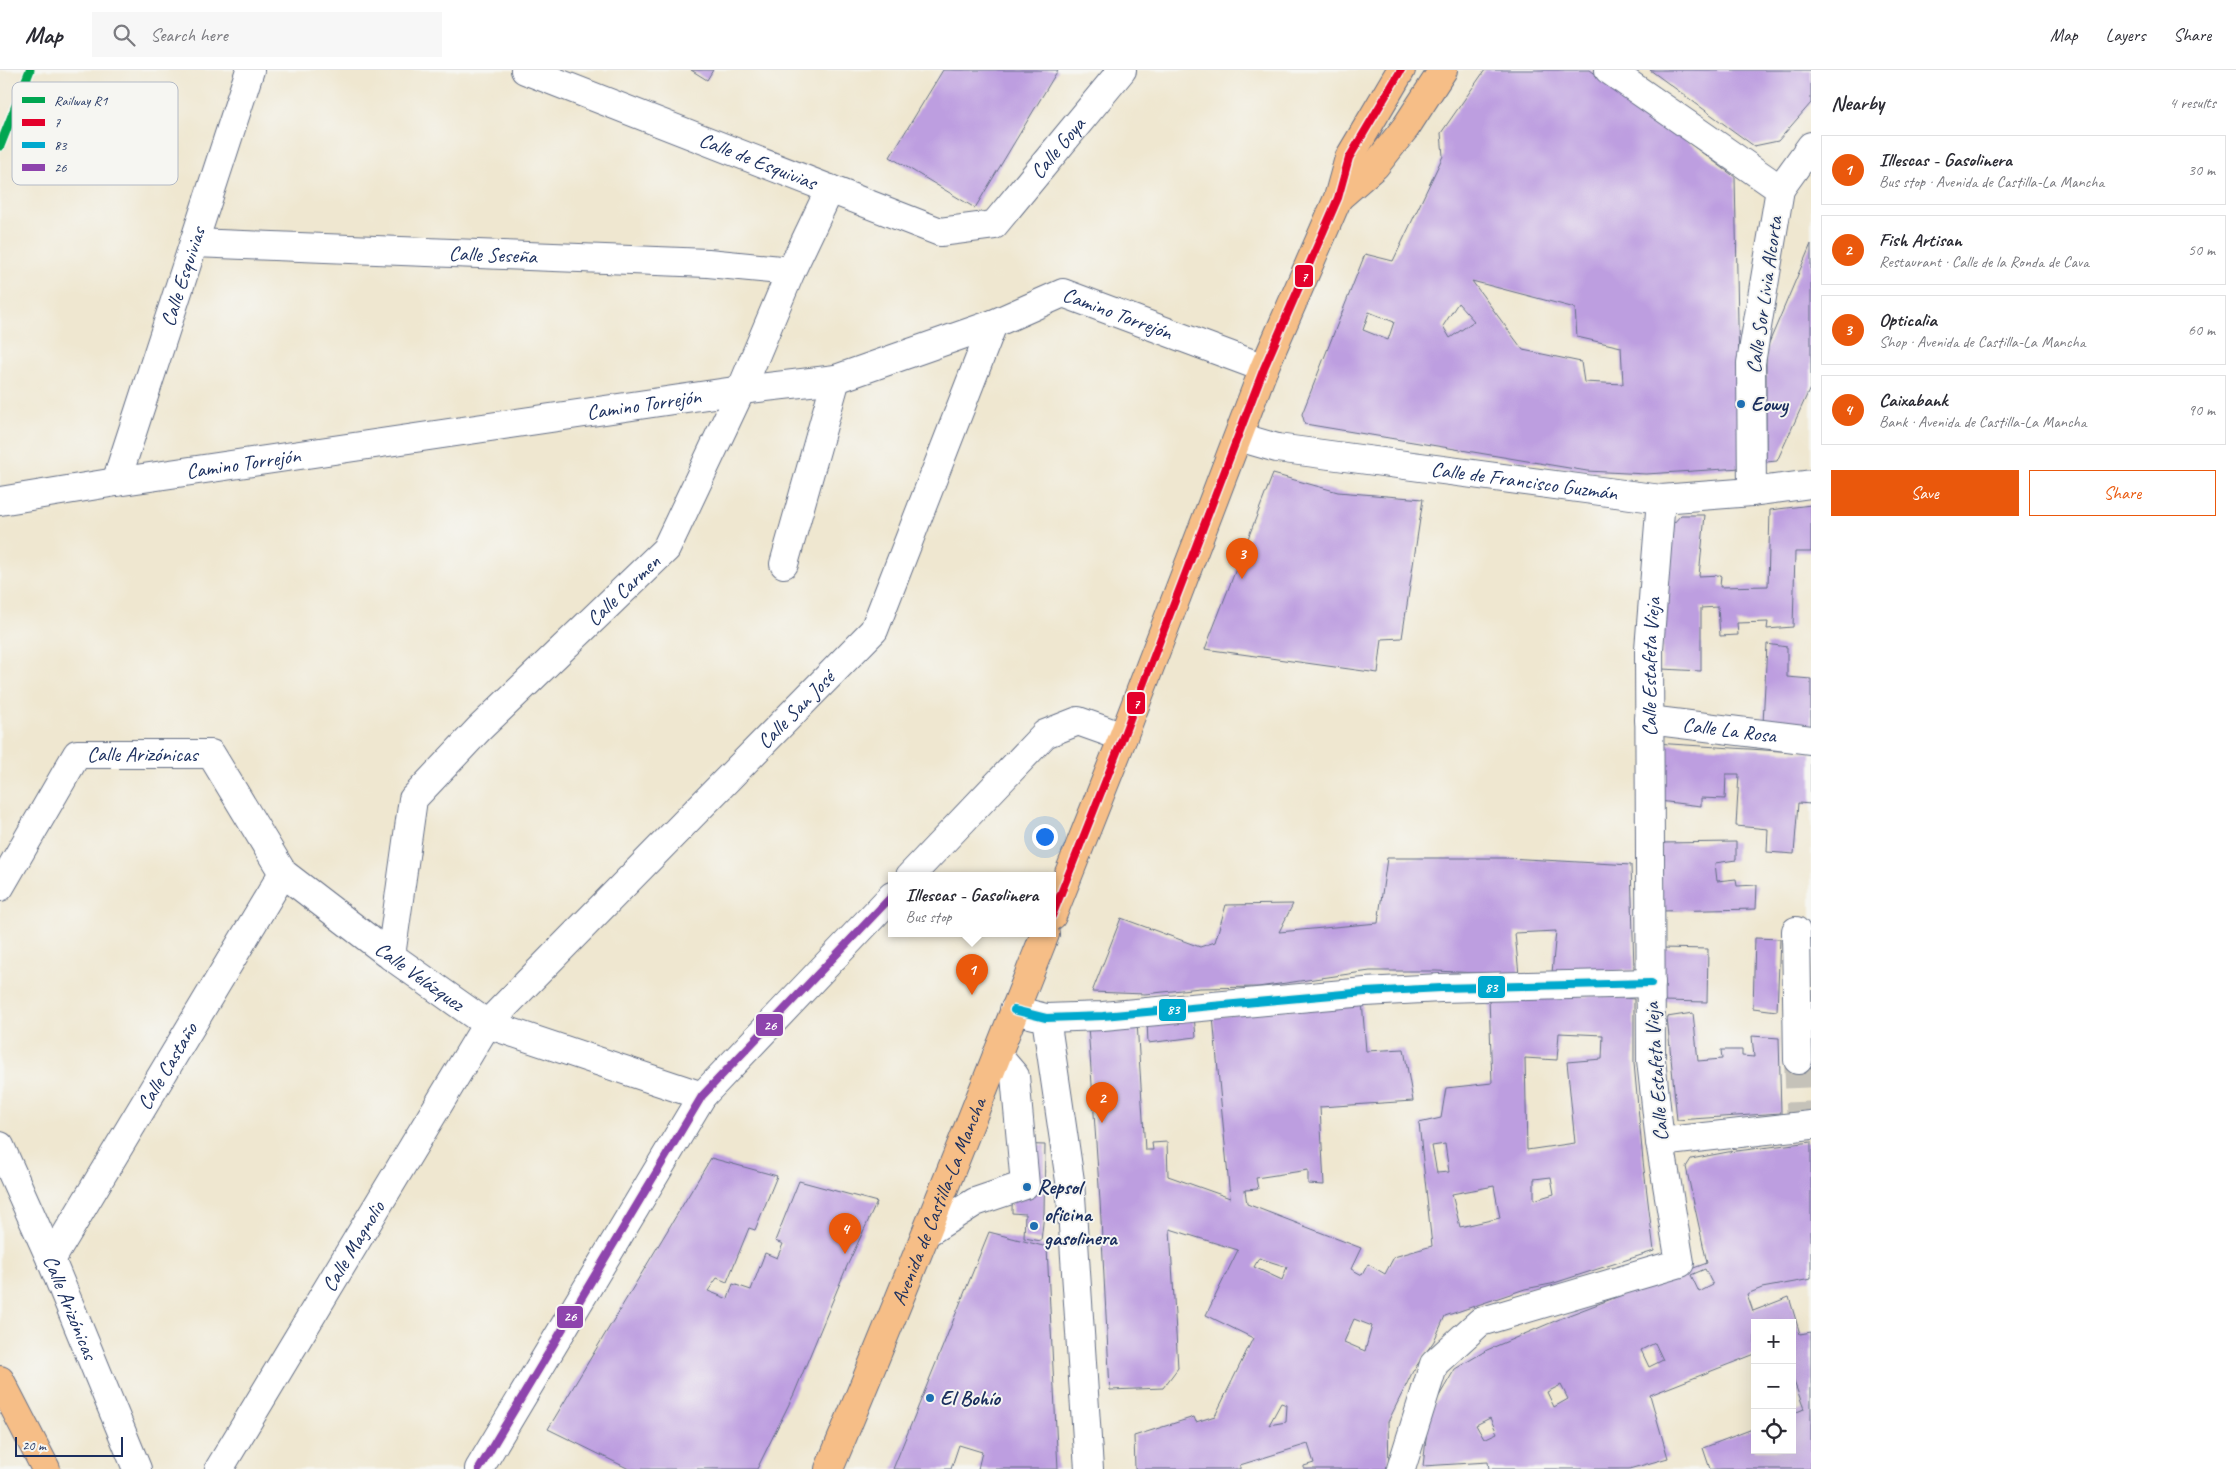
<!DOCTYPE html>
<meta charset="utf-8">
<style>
body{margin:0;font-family:Caveat,sans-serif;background:#f7f7f7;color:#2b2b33}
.controls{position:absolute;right:15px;bottom:15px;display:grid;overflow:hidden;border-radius:0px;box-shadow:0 5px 20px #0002}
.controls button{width:45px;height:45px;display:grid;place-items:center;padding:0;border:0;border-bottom:1px solid #e1e1e2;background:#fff;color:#2b2b33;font:25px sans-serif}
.scale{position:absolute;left:15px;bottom:12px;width:108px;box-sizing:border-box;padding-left:5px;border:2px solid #1b2f5e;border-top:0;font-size:14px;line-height:18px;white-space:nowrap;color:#1b2f5e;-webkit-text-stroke:4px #f6f6f2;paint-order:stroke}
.you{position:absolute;left:1044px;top:766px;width:18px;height:18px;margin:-12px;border:4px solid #fff;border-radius:50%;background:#1a73e8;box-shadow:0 0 0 8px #1a73e833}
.badge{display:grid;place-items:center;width:32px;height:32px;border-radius:50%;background:#ea580c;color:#fff;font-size:16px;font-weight:700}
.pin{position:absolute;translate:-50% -41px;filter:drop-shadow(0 1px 2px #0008)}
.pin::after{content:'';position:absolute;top:26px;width:18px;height:15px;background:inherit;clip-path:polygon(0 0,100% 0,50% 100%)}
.popup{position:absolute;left:888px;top:802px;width:168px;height:65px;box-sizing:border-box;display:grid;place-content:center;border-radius:0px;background:#fff;filter:drop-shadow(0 1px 4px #0005);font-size:16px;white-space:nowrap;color:#7c7c81}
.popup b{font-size:19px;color:#2b2b33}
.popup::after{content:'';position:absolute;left:50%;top:100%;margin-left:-10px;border:10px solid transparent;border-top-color:#fff}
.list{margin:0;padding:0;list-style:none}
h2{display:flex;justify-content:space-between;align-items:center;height:65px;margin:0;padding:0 20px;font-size:21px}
h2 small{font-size:16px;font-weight:400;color:#7c7c81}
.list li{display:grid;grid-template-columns:32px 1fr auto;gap:15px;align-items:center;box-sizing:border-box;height:70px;margin:0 10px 10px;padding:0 10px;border:1px solid #e1e1e2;border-radius:0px}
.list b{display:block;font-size:19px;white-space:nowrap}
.list p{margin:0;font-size:16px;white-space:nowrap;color:#7c7c81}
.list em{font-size:16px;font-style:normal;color:#7c7c81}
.actions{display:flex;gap:10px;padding:15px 20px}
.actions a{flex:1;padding:11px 0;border:1px solid #ea580c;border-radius:0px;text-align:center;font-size:18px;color:#ea580c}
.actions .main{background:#ea580c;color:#fff}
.icon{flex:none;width:28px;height:28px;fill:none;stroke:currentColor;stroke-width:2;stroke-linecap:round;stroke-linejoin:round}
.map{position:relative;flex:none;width:1811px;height:1399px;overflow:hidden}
header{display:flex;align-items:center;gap:30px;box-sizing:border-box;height:70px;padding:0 25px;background:#fff;border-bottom:1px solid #e1e1e2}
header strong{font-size:24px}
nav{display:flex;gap:28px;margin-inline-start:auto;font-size:18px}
.search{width:350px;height:45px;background:#f7f7f7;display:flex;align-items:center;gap:12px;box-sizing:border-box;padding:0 18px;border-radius:0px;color:#7c7c81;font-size:19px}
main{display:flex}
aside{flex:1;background:#fff}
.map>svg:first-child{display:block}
.building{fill:#bd9ee0;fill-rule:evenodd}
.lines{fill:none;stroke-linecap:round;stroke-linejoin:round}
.minor-tunnel{stroke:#c5c2b9;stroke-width:28;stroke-dasharray:28 14;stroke-linecap:butt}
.minor-casing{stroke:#656f86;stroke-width:30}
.major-casing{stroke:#656f86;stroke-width:30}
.minor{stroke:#fff;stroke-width:28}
.major{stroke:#f6be87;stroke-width:28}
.bus-1-casing{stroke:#f6f6f2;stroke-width:11}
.bus-2-casing{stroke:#f6f6f2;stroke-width:11}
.bus-3-casing{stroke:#f6f6f2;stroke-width:11}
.bus-1{stroke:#e4002b;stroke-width:8}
.bus-2{stroke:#00a9ce;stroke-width:8}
.bus-3{stroke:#8e44ad;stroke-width:8}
.rail-1-casing{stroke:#f6f6f2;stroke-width:12}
.rail-1{stroke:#00a651;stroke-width:9}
.poi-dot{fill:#1f6fb2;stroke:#f6f6f2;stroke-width:2}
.labels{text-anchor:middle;stroke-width:4;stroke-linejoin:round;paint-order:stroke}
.street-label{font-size:21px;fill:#1b2f5e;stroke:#f6f6f2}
.poi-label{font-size:21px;font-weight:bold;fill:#1b2f5e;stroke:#f6f6f2;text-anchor:start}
.key{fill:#f6f6f2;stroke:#b4bac6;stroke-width:1}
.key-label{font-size:14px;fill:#1b2f5e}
.line-badge{stroke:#f6f6f2;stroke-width:2}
.badge-label{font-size:14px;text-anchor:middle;font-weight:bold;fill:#fff}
</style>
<header>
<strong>Map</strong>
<div class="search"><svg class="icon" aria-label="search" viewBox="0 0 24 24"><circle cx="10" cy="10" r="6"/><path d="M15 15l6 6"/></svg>Search here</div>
<nav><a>Map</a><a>Layers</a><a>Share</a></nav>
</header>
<main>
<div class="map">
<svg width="1811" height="1399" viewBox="0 0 1811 1399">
<rect width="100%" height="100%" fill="#f6f6f2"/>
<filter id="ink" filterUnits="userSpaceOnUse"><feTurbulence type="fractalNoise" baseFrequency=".02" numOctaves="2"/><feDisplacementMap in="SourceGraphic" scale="10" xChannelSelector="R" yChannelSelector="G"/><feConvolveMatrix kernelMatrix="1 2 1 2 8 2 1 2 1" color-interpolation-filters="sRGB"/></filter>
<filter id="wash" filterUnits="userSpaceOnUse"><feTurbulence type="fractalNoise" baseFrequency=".0096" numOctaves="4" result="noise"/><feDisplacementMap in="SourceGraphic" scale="20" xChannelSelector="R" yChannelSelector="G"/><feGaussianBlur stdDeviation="1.12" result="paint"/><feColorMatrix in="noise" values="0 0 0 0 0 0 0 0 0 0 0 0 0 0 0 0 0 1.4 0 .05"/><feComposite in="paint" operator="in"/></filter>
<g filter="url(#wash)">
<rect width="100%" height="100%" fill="#efe7d0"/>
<g id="blocks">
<g class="building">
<polygon points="691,0 713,0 707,10"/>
<polygon points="943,0 1058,0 975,138 890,87"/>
<path d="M1485,0H1590L1735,107L1741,398L1646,404L1587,401L1305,354L1302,344L1365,184L1393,191L1443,86L1441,63ZM1472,211L1575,238L1577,267L1621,277L1623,314L1584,312L1581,292L1523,280ZM1458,233L1474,251L1450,268L1443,256ZM1369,242L1394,252L1388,270L1363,260Z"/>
<polygon points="1650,0 1811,0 1811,33 1778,71 1754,76"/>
<polygon points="1811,174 1811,316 1777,391 1766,392 1766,280"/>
<polygon points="1273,404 1338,422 1423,429 1402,568 1382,569 1378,603 1205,579"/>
<polygon points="1811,435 1811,482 1795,482 1793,557 1767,559 1768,552 1737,553 1738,565 1720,566 1718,537 1701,538 1701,601 1662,599 1663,556 1673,454 1681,445 1705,445 1699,506 1721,505 1720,517 1768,516 1770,440"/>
<polygon points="1767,574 1787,577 1787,607 1811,609 1811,659 1763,654"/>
<polygon points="1655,673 1811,683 1811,734 1798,733 1794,784 1767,782 1768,759 1736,756 1739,704 1726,704 1725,729 1701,728 1701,736 1659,731"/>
<polygon points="1736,772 1736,790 1715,793 1717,811 1736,809 1737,816 1757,815 1756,839 1660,841 1661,773"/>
<polygon points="1387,788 1508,788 1631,795 1634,900 1552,903 1556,861 1515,863 1519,905 1436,901 1370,901 1258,917 1200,918 1145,924 1092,922 1121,848 1200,877 1215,872 1226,835 1293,834 1279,862 1378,853"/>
<polygon points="1755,868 1780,869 1777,941 1753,938"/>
<polygon points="1662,878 1708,879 1707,932 1663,931"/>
<path d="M1606,926L1634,929V993L1643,1091L1654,1181L1551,1214L1525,1219L1445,1246L1434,1271L1413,1301L1388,1352L1389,1399H1304V1396L1314,1393L1308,1374L1240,1395V1399H1135L1134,1366L1194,1347L1196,1352L1215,1346L1253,1268L1206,1245L1238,1180L1170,1159L1178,1298L1163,1318L1110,1320L1100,1131L1088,956L1137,952L1145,1080H1153L1152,1073L1167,1072L1168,1106L1230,1128L1213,947L1362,931L1366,981L1404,979L1413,1031L1320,1037L1324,1115L1308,1114V1100L1256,1108L1258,1119L1245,1120L1247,1134L1361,1178L1351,1199L1362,1205L1368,1194L1385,1204L1394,1187L1432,1176L1419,1053L1441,1048L1446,1018L1492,1013L1489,928ZM1559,963L1603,965L1602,989L1567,992L1575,1073L1527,1080L1525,988L1557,990ZM1445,1074L1449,1102L1437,1103L1432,1076ZM1551,1107L1554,1124L1534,1130V1109ZM1494,1116L1500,1148L1460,1157L1452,1124ZM1259,1188L1287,1197L1282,1210L1254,1197ZM1354,1249L1372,1256L1365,1281L1344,1272ZM1281,1333L1287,1335L1286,1352L1269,1355Z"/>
<polygon points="1693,943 1698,991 1722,989 1721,980 1742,980 1742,986 1754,987 1752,966 1779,968 1781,1043 1677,1050 1667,947"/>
<polygon points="1194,946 1196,967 1148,973 1147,951"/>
<path d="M1811,1072V1209L1762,1218L1747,1224L1753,1241L1789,1227L1800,1264L1811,1262V1399H1710L1703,1378L1755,1358V1380H1792V1344L1804,1339L1792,1306V1253H1755V1284L1650,1325L1668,1388L1629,1399H1489L1488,1392L1423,1396L1429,1343L1455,1299L1487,1280L1569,1245L1707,1193L1686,1097L1691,1089L1728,1082ZM1705,1199L1713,1215L1699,1222L1691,1205ZM1655,1273L1663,1290L1649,1297L1641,1280ZM1561,1315L1568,1329L1554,1337L1547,1322ZM1490,1348L1497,1363L1484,1369L1476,1355Z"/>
<polygon points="1013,1074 1045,1075 1044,1144 1041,1171 1024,1168 1025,1144 1012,1143"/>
<polygon points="711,1088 777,1106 755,1160 749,1158 727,1212 717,1208 708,1221 728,1229 733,1214 751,1220 765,1183 777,1188 783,1174 775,1171 799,1111 877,1132 847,1196 794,1324 757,1399 629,1399 548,1359"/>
<polygon points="989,1162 1047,1177 1058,1399 978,1399 982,1382 959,1375 951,1399 893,1399"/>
</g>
</g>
</g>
<g filter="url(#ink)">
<use href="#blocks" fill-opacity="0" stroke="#656f86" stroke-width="1"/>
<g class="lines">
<polyline class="minor-tunnel" points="1798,990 1801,1056"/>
<g class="minor-casing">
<g id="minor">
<path id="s1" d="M525,0L940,162L994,155L1122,0"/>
<polyline points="1609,0 1780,119 1751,293 1752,422"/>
<polyline points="1780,119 1811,76"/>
<path id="s2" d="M194,173L708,193L791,201"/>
<path id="s3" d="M1239,367L1277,378L1661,429L1752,422L1811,414"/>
<path id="s4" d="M116,412L250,0"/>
<path id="s5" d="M0,431L116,412L741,320L836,309L993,254L1063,223L1264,298"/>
<polyline points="784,494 836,309"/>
<path id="s6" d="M1649,650L1811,670"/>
<polyline points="910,806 1045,664 1078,651 1123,667"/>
<path id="s7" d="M0,817L77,684H211L283,803L391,886L487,954L702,1026"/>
<polyline points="1796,861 1798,990"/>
<path id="s8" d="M391,886L413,729L479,659L666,479L741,320L791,201L830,119"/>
<polyline points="1014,940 1046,948 1103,946 1365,922 1441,918 1651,913"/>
<polyline points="1046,948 1070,1111 1089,1399"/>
<polyline points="1660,1072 1811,1055"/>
<path id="s9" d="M0,1076L51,1190L137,1399"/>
<polyline points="928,1162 975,1132 1025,1115 1015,1006 997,985"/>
<path id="s10" d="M51,1190L283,803"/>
<path id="s11" d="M219,1399L487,954L874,560L993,254"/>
<polyline points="479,1399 702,1026 892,826"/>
<path id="s12" d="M1401,1399L1434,1294L1480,1252L1680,1193L1660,1072L1651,990L1649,579L1661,429"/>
</g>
</g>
<g class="major-casing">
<g id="major">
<polyline points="1338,128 1375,96 1406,57 1443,0"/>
<polyline points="1052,846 1123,667 1264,298 1338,128 1349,88 1401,0"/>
<polyline points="0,1310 46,1399"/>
<path id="s13" d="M829,1399C904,1222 974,1043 1045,864"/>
</g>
</g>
<use href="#minor" class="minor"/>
<use href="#major" class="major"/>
<g class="bus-1-casing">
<polyline id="bus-1" points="1052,846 1123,667 1264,298 1338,128 1349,88 1401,0"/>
</g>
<g class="bus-2-casing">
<polyline id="bus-2" points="1014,940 1046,948 1103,946 1365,922 1441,918 1651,913"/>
</g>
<g class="bus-3-casing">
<polyline id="bus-3" points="479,1399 702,1026 892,826"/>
</g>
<use href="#bus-1" class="bus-1"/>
<use href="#bus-2" class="bus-2"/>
<use href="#bus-3" class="bus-3"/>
<g class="rail-1-casing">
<polyline id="rail-1" points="0,76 30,0"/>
</g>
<use href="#rail-1" class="rail-1"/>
</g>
</g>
<g class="poi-dot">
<circle cx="1741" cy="334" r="5"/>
<circle cx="1027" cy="1117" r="5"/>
<circle cx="1034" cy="1156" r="5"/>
<circle cx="930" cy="1328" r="5"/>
</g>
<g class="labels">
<g class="street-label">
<text dy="7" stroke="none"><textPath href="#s1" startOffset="600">Calle Goya</textPath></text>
<text dy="7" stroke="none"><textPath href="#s1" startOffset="250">Calle de Esquivias</textPath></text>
<text dy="7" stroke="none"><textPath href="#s2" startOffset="299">Calle Seseña</textPath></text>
<text dy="7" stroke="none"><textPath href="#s4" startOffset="216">Calle Esquivias</textPath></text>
<text transform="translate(1764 225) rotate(-82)" y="7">Calle Sor Livia Alcorta</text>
<text dy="7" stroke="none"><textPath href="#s5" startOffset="1146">Camino Torrejón</textPath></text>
<text dy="7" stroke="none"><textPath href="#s5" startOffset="651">Camino Torrejón</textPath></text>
<text dy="7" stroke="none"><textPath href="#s5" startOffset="246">Camino Torrejón</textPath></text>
<text dy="7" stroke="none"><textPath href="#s3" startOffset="289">Calle de Francisco Guzmán</textPath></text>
<text dy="7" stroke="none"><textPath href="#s8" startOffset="455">Calle Carmen</textPath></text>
<text dy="7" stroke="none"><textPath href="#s12" startOffset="979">Calle Estafeta Vieja</textPath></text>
<text dy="7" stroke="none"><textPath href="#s11" startOffset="960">Calle San José</textPath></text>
<text dy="7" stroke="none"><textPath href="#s6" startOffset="81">Calle La Rosa</textPath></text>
<text dy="7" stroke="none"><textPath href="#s7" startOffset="219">Calle Arizónicas</textPath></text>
<text dy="7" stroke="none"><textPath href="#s7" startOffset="598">Calle Velázquez</textPath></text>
<text dy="7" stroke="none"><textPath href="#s10" startOffset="226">Calle Castaño</textPath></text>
<text transform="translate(1656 1002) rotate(-94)" y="7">Calle Estafeta Vieja</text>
<text dy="7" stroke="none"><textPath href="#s13" startOffset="289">Avenida de Castilla-La Mancha</textPath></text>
<text dy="7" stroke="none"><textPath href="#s11" startOffset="260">Calle Magnolio</textPath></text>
<text dy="7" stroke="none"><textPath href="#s9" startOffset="176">Calle Arizónicas</textPath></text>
</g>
<g class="poi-label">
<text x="1751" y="341">Eowy</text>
<text x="1037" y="1124">Repsol</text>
<text x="1044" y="1151">oficina<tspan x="1044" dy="24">gasolinera</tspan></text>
<text x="940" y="1335">El Bohío</text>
</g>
</g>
<rect x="12" y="12" width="166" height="103" rx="8" class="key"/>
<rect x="22" y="27" width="23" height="6" fill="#00a651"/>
<rect x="22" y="49" width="23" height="7" fill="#e4002b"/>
<rect x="22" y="72" width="23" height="6" fill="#00a9ce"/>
<rect x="22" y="94" width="23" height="7" fill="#8e44ad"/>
<g class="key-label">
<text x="54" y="35">Railway R1</text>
<text x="54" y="57">7</text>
<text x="54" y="80">83</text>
<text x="54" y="102">26</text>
</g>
<g class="line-badge">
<rect x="1294" y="194" width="20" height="24" rx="5" fill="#e4002b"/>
<rect x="1126" y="621" width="20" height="24" rx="5" fill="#e4002b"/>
<rect x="1477" y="905" width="29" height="24" rx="5" fill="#00a9ce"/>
<rect x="1158" y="928" width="29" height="24" rx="5" fill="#00a9ce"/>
<rect x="755" y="943" width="29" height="24" rx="5" fill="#8e44ad"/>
<rect x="556" y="1235" width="28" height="24" rx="5" fill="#8e44ad"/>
</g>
<g class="badge-label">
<text x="1304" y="211">7</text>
<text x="1136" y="638">7</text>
<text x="1491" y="922">83</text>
<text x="1173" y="944">83</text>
<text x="770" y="960">26</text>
<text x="570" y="1251">26</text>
</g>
</svg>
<div class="controls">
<button>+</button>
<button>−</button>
<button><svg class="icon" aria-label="locate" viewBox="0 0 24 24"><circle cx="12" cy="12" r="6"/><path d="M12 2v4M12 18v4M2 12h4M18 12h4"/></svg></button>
</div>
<div class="scale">20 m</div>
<div class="you"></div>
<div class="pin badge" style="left:972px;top:925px">1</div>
<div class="popup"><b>Illescas - Gasolinera</b>Bus stop</div>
<div class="pin badge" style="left:1102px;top:1053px">2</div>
<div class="pin badge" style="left:1242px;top:509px">3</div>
<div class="pin badge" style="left:845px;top:1184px">4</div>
</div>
<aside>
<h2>Nearby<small>4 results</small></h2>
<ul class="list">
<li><span class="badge">1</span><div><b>Illescas - Gasolinera</b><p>Bus stop · Avenida de Castilla-La Mancha</p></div><em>30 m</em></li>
<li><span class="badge">2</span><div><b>Fish Artisan</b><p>Restaurant · Calle de la Ronda de Cava</p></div><em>50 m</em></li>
<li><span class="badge">3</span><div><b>Opticalia</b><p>Shop · Avenida de Castilla-La Mancha</p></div><em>60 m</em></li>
<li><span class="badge">4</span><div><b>Caixabank</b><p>Bank · Avenida de Castilla-La Mancha</p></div><em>90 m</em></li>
</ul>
<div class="actions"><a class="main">Save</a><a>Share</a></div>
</aside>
</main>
